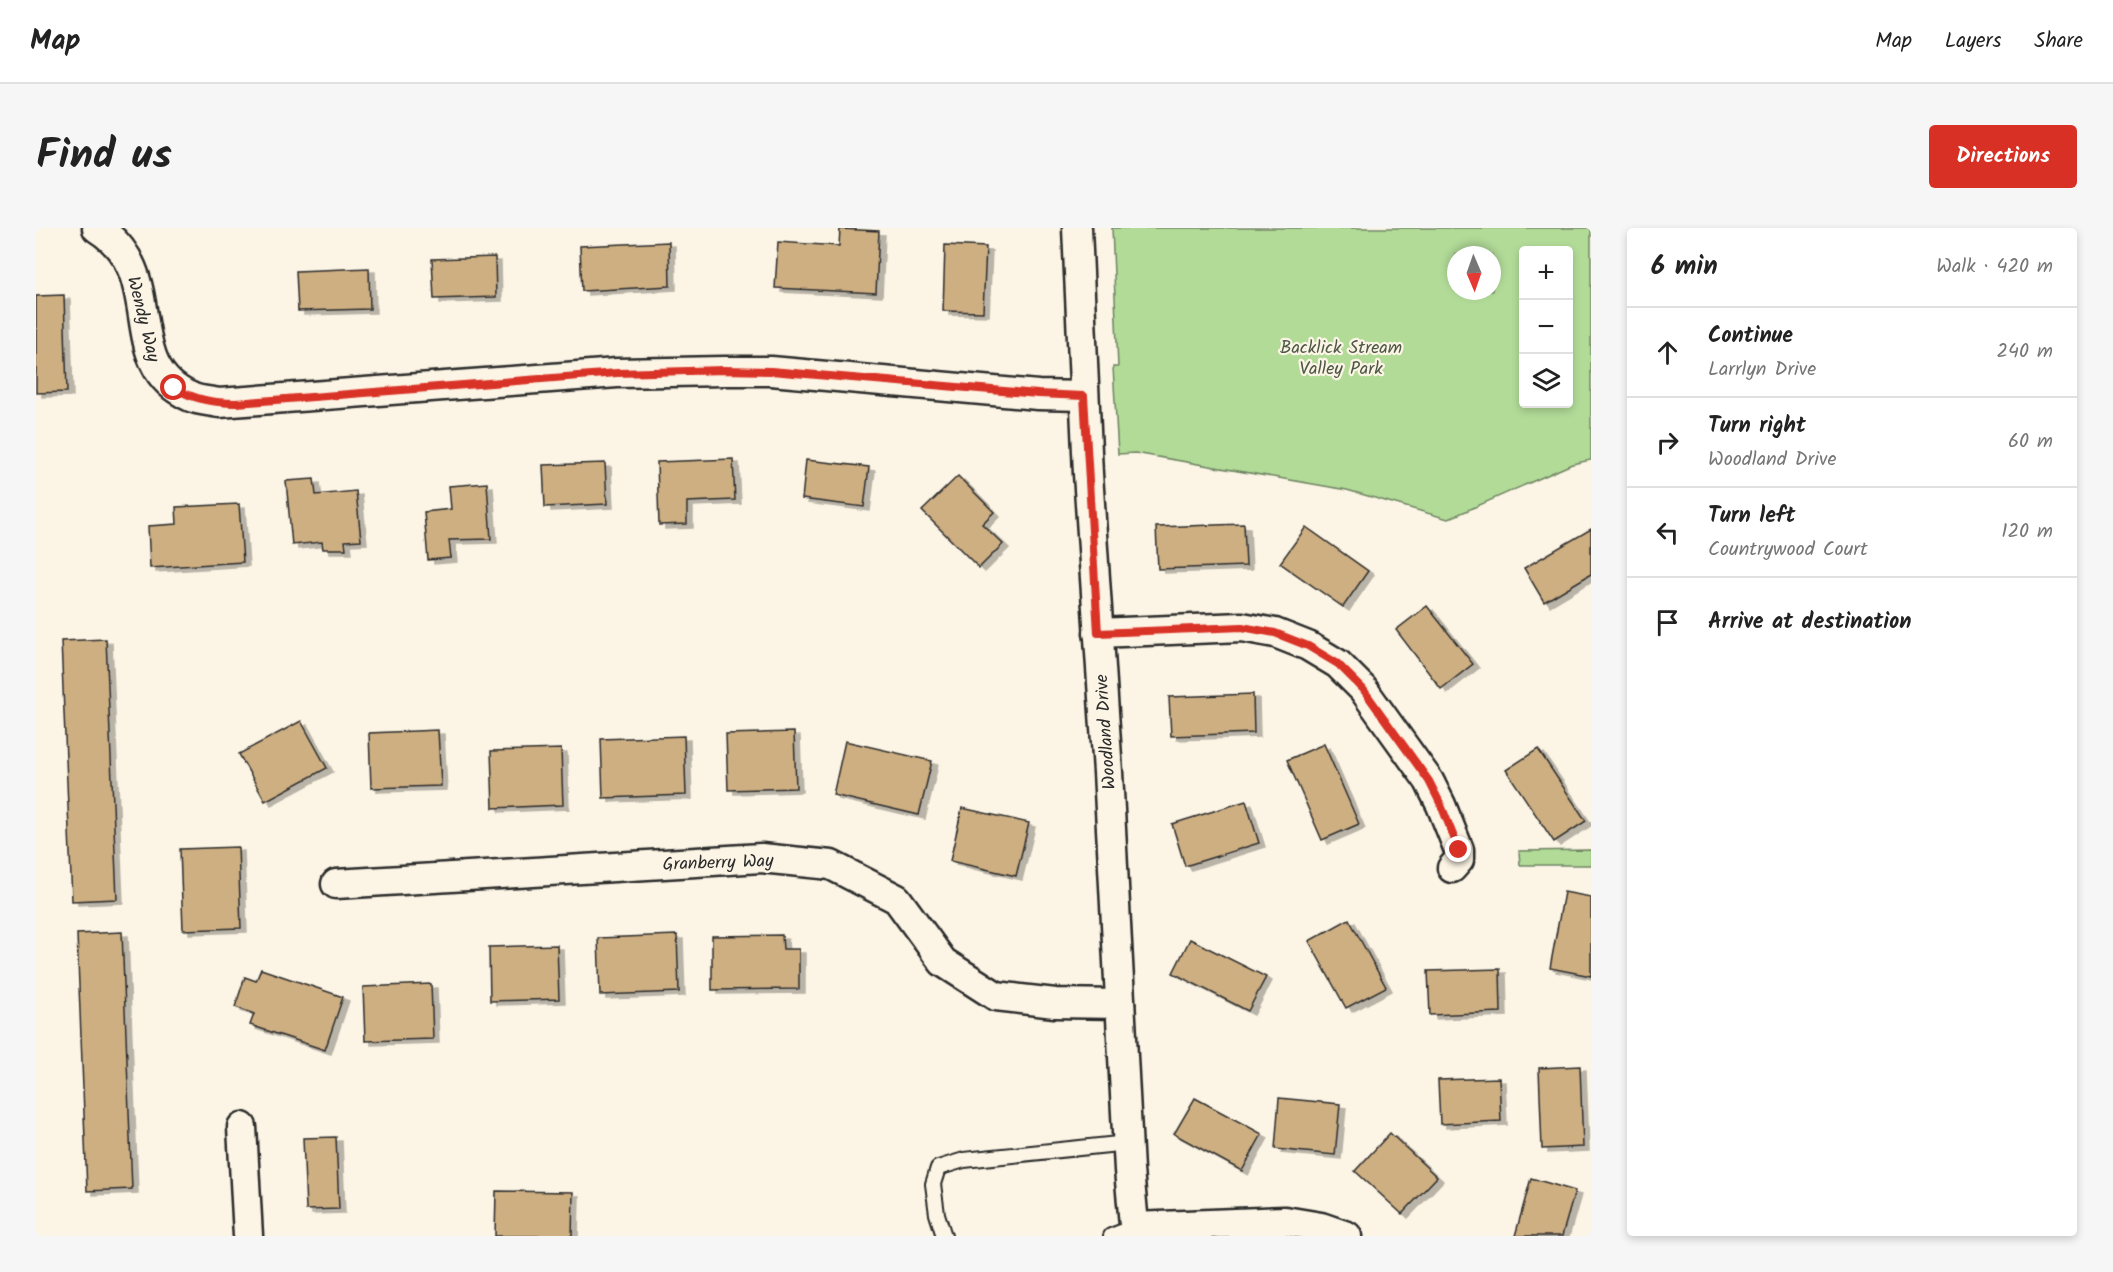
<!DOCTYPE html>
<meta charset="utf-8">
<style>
body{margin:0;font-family:Kalam,sans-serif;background:#f6f6f6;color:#222}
.controls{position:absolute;right:18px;top:18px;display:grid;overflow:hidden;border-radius:6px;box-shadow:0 3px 9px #0003}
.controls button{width:54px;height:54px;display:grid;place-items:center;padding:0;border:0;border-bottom:2px solid #e0e0e0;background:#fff;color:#222;font:30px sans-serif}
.compass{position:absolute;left:1411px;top:18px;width:54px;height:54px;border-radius:50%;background:#fff;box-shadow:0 3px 9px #0003;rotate:178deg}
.stop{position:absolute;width:18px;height:18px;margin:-14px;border:4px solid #d93025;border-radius:50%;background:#fff}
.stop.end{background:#d93025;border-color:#fff;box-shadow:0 2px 6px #0008}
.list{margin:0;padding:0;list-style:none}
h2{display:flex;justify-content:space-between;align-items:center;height:78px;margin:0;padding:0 24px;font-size:26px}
h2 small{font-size:20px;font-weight:400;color:#767676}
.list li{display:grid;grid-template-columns:39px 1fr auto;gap:18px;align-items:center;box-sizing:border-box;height:90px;padding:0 24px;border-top:2px solid #e0e0e0}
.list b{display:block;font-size:22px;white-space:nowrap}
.list p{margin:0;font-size:20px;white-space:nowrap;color:#767676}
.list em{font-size:20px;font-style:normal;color:#767676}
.icon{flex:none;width:33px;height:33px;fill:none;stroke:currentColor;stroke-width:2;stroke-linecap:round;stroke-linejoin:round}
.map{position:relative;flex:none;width:1555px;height:1008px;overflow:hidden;border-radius:6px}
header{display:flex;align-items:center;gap:36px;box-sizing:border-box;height:84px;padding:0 30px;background:#fff;border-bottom:2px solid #e0e0e0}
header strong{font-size:28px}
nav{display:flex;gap:33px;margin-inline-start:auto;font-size:21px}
.intro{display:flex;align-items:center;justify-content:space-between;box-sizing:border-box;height:144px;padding:0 36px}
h1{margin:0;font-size:42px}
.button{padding:15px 27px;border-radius:6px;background:#d93025;color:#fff;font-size:21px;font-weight:700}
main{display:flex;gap:36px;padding:0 36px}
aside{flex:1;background:#fff;border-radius:6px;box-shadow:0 3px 9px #0003}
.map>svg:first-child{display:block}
.green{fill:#b2db98;stroke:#6e8362;stroke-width:1.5;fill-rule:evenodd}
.building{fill:#ceaf82;stroke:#2b2b2b;stroke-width:1.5;filter:url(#shadow)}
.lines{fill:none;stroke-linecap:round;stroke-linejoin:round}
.lane-casing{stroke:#2b2b2b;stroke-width:18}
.street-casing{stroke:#2b2b2b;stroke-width:33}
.lane{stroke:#fcf5e5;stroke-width:14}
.street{stroke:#fcf5e5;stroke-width:28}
.route{stroke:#d93025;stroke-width:8}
.labels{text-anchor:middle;stroke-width:4.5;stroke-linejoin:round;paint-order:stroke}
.street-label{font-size:18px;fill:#2b2b2b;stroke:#fcf5e5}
.park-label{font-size:18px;fill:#4d5746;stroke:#fcf5e5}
</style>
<header>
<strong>Map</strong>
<nav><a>Map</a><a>Layers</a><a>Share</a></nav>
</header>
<div class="intro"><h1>Find us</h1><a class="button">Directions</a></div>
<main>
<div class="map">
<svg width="1555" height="1008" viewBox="0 0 1555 1008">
<defs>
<filter id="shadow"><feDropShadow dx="6" dy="4" stdDeviation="0" flood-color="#0004"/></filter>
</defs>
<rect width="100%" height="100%" fill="#fcf5e5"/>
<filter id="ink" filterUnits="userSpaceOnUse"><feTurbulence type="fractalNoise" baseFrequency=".0167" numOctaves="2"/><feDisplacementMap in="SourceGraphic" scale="12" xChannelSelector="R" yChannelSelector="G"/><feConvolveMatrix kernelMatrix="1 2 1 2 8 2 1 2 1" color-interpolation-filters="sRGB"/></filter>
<g filter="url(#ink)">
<g class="green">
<path d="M1076,0H1555V232L1536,236L1412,291L1311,262L1099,225L1082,226L1077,139H1082ZM1532,22V176H1488V22ZM1420,27H1456V63H1420Z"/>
<polygon points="1555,622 1555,637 1484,637 1483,623"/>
</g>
<g class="building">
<polygon points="804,1 843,3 840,65 739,60 742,14 803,18"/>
<polygon points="633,14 634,58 546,63 544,18"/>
<polygon points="909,17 950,19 947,84 907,83"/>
<polygon points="459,29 460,69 398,71 396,31"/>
<polygon points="333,40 334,81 262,83 260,43"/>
<polygon points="28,67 31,164 0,165 0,68"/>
<polygon points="697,231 699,272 651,274 651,296 623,297 621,234"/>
<polygon points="770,232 833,239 828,279 766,271"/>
<polygon points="569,235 571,276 509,279 507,237"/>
<polygon points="922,248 958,284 946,296 967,316 943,340 886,283"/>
<polygon points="278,251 280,267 320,263 325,312 309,313 310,321 287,321 286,314 256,317 250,253"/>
<polygon points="451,255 455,311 413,312 415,330 392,332 388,284 415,281 413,258"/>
<polygon points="203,276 207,334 114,340 112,298 141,296 140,279"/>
<polygon points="1208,296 1210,338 1122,341 1120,299"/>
<polygon points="1270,299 1332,343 1307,379 1244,335"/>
<polygon points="1555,301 1555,346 1508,374 1488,340"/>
<polygon points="1391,378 1437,436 1405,461 1360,402"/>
<polygon points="70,411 81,671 36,673 25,413"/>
<polygon points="1217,466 1218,505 1135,508 1133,469"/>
<polygon points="265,493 291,540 229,573 203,526"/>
<polygon points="402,502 405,558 335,560 333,505"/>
<polygon points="758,504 760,560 692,562 690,506"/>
<polygon points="648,508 650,567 567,570 565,511"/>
<polygon points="809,513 896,533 883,587 797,567"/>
<polygon points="1288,516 1323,596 1286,612 1251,532"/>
<polygon points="525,521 527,577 457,580 455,523"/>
<polygon points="1502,521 1550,593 1518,614 1470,542"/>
<polygon points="1210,573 1223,615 1149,638 1136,596"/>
<polygon points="926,580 993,595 980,648 914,633"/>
<polygon points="202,619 205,700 147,702 144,621"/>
<polygon points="1528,664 1555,669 1555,748 1514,740"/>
<polygon points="1313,691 1350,759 1310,780 1273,713"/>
<polygon points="86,704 96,961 51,963 41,706"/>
<polygon points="641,707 643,764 564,767 562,710"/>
<polygon points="746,707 747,721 763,721 763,761 676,762 676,708"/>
<polygon points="1154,711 1230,749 1212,783 1137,745"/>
<polygon points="521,717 523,771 454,773 453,719"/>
<polygon points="225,741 307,769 289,822 214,797 218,786 199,779 209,749 220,753"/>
<polygon points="1464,741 1465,784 1394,787 1392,743"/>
<polygon points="395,756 397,811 329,813 327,759"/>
<polygon points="1544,838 1547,919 1506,921 1503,840"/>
<polygon points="1463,850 1465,893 1404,896 1402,852"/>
<polygon points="1159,870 1226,906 1206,943 1138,906"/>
<polygon points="1243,870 1304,876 1299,927 1239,921"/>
<polygon points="1354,905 1401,949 1366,986 1319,943"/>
<polygon points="300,909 303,981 270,982 267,910"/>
<polygon points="1495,950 1539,963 1526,1008 1479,1008"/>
<polygon points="460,963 537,964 536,1008 459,1008"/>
</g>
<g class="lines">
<g class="lane-casing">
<g id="lane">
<polyline points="908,1008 901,986 897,956 902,940 928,932 1092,915"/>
<polyline points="1075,1008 1098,999"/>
</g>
</g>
<g class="street-casing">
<g id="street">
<path d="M61,0C134,45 80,137 155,169C163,173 174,173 183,175L581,145L688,143H735L1002,167L1048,168"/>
<polyline points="1041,0 1052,246 1072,544 1093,942 1099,1008"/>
<polyline points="1062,405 1206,399 1239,405 1272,418 1302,436 1327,461 1393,553 1405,577 1423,622 1423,632 1416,640"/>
<polyline points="300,656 725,630 795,637 861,671 907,734 960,768 1019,775 1084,776"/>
<polyline points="206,899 212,1008"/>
<polyline points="1098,999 1249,993 1285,999 1311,1008"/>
</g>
</g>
<use href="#lane" class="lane"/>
<use href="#street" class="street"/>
</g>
</g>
<g class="lines" filter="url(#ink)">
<path class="route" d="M138,160C158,171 176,175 200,175L581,145L688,142L735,143L1002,166L1048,168L1062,405L1206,399L1239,405L1272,418L1302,436L1327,461L1393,553L1405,577L1423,622"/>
</g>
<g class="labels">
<g class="street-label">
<text transform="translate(108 91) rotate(76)" y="6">Wendy Way</text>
<text transform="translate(1069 504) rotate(-94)" y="6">Woodland Drive</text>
<text transform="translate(682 634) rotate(-2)" y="6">Granberry Way</text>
</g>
<g class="park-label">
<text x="1305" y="125">Backlick Stream<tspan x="1305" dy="21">Valley Park</tspan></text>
</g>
</g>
</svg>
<div class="controls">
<button>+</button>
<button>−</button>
<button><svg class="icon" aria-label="layers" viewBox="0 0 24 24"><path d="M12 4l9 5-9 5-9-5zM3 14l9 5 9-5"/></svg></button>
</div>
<svg class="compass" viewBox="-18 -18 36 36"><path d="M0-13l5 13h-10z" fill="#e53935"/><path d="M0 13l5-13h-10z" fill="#767676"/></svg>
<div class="stop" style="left:138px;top:160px"></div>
<div class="stop end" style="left:1423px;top:622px"></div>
</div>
<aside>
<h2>6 min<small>Walk · 420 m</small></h2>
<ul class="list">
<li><svg class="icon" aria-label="ahead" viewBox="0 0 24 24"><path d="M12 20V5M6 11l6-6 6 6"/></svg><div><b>Continue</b><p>Larrlyn Drive</p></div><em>240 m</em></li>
<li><svg class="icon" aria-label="right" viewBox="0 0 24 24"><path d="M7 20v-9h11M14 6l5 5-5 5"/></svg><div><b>Turn right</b><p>Woodland Drive</p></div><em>60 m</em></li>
<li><svg class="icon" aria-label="left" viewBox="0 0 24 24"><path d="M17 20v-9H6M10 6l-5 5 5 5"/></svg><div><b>Turn left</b><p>Countrywood Court</p></div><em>120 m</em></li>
<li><svg class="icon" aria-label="arrive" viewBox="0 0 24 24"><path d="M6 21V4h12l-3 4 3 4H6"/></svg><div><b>Arrive at destination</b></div></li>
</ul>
</aside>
</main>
